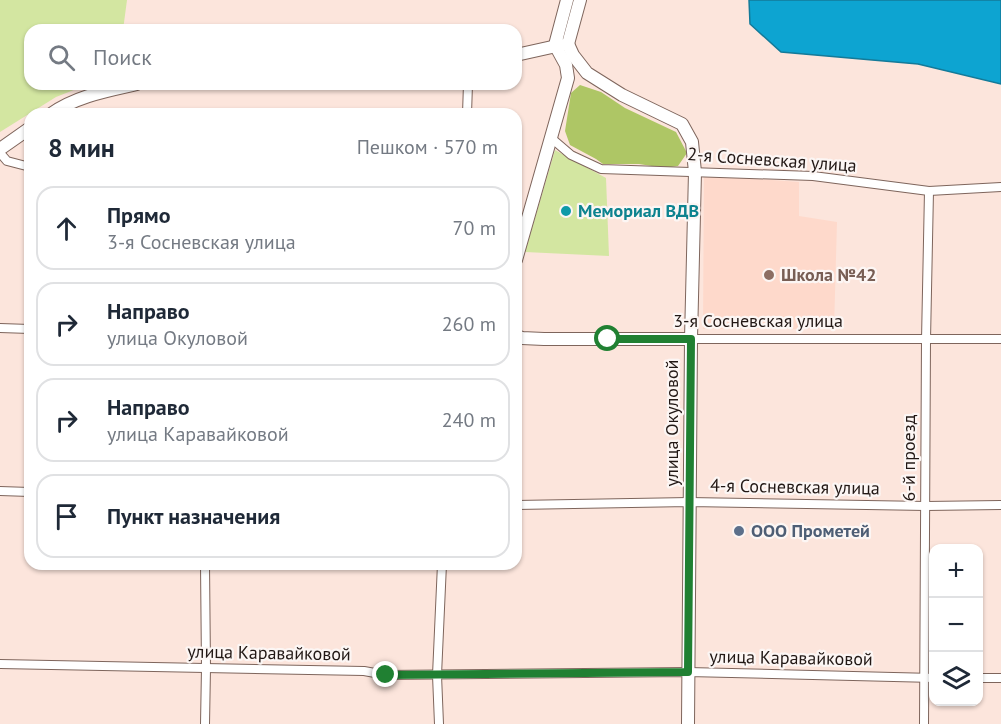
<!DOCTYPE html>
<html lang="ru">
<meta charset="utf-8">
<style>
body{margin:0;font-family:"PT Sans",sans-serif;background:#f6f6f7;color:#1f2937}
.controls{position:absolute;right:18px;bottom:18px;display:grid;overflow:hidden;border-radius:12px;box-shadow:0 2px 4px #0004}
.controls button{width:54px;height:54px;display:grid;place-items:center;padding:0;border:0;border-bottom:2px solid #e0e1e3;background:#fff;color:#1f2937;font:30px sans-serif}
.stop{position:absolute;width:18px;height:18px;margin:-14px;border:4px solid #208032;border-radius:50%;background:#fff}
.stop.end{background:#208032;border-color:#fff;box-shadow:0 2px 6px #0008}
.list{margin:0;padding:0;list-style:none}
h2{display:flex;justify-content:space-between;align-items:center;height:78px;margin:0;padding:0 24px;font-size:26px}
h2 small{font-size:20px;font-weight:400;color:#747a83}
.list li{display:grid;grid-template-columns:39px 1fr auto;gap:18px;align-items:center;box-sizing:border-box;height:84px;margin:0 12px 12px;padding:0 12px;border:2px solid #e0e1e3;border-radius:18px}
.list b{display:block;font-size:22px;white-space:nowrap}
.list p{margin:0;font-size:20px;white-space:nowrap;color:#747a83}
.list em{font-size:20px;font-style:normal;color:#747a83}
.icon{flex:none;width:33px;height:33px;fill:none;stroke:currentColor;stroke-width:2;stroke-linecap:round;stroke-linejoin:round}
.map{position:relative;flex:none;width:1001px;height:724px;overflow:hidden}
.search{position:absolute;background:#fff;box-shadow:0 2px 4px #0004;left:24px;top:24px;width:498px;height:66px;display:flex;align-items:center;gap:15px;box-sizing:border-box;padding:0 21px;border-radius:18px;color:#747a83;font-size:22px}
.panel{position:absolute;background:#fff;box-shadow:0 2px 4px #0004;left:24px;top:108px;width:498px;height:462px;border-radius:18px}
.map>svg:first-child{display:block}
.built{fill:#fed9cb}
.green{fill:#d3e6a1}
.forest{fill:#aec665}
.water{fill:#0da4d1;stroke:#137a99;stroke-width:1.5}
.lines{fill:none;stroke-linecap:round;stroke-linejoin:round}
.street-casing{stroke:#7e655c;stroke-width:10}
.secondary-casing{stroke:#7e655c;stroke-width:14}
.street{stroke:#fff;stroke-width:8}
.secondary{stroke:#fff;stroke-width:12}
.route{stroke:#208032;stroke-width:8}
.culture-dot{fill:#0f9aa8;stroke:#fcf6f4;stroke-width:2}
.education-dot{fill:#8d6e63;stroke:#fcf6f4;stroke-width:2}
.service-dot{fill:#5c6f8a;stroke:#fcf6f4;stroke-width:2}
.labels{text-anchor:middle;stroke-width:4.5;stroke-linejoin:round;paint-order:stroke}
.street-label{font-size:18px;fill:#221815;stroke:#fcf6f4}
.culture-label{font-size:18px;font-weight:bold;fill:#0d838f;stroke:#fcf6f4;text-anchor:start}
.education-label{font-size:18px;font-weight:bold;fill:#785e54;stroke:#fcf6f4;text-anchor:start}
.service-label{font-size:18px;font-weight:bold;fill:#4e5e75;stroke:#fcf6f4;text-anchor:start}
</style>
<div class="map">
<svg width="1001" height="724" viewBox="0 0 1001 724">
<rect width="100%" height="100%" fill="#fce5dc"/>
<polygon class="built" points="704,175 799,182 799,216 837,222 834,329 703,329"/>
<g class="green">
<polygon points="0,0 127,0 123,30 30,30 30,84 89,84 56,97 0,132"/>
<polygon points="555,150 606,178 609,256 525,252"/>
</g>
<polygon class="forest" points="580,85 601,92 625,108 676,132 687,153 678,166 664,168 639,164 603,164 596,159 570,145 565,131 571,93"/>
<polygon class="water" points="749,0 1001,0 1001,84 918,64 781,52 750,24"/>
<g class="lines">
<g class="street-casing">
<g id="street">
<polyline points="467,114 468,84"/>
<polyline points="550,137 571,155 601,169 813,176 929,191 1001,187"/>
<polyline points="0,153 7,161 30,167"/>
<polyline points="0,328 30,329"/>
<polyline points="691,339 1001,339"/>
<polyline points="0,491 30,492"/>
<polyline points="516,505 689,502 926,506 1001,505"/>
<polyline points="205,564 206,668 205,724"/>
<polyline points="0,664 364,671 386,675 688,672 934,678"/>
<polyline points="978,678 1001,678"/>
<polyline points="439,724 437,675 442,564"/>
<polyline points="924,724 926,340 929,191"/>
</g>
</g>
<g class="secondary-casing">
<g id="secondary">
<polyline points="568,44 573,55 587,73 622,95 682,124 692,142 695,172 691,339 688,724"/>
<polyline points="568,44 580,0"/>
<polyline points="555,45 567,0"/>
<polyline points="516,55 561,45"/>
<path d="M51,114C77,96 106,91 137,84"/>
<polyline points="0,149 30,128"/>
<polyline points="516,260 568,78 566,65 555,45"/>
<polyline points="516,336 522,338 544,339 691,339"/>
</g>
</g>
<use href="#street" class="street"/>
<use href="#secondary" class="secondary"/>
</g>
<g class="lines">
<polyline class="route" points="386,675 688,672 691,339 608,339"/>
</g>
<circle class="culture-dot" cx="566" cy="211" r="6"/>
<circle class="education-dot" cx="769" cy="275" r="6"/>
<circle class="service-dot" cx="739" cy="531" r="6"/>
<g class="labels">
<g class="street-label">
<text transform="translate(772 160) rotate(4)" y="6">2-я Сосневская улица</text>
<text x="758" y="327">3-я Сосневская улица</text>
<text transform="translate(672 423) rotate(-90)" y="6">улица Окуловой</text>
<text transform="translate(909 458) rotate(-90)" y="6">6-й проезд</text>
<text transform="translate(795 487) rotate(1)" y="6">4-я Сосневская улица</text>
<text transform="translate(269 653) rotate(1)" y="6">улица Каравайковой</text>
<text transform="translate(791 658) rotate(1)" y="6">улица Каравайковой</text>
</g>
<g class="culture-label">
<text x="578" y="217">Мемориал ВДВ</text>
</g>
<g class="education-label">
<text x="781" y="281">Школа №42</text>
</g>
<g class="service-label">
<text x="751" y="537">ООО Прометей</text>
</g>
</g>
</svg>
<div class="controls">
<button>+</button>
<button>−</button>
<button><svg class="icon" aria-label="layers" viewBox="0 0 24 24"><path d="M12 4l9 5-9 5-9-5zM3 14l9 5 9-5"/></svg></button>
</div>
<div class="stop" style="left:608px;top:339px"></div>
<div class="stop end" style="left:386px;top:675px"></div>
<div class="search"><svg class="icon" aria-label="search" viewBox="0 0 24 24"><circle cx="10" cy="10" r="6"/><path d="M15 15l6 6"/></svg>Поиск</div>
<section class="panel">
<h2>8 мин<small>Пешком · 570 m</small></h2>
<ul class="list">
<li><svg class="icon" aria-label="ahead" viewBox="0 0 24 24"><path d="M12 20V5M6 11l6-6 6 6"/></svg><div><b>Прямо</b><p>3-я Сосневская улица</p></div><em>70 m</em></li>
<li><svg class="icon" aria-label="right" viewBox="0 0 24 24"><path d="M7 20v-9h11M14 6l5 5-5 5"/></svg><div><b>Направо</b><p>улица Окуловой</p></div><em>260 m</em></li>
<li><svg class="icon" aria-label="right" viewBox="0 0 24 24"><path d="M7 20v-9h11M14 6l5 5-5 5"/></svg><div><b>Направо</b><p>улица Каравайковой</p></div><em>240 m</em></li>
<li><svg class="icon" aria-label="arrive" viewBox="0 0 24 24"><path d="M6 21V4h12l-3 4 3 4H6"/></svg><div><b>Пункт назначения</b></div></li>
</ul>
</section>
</div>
